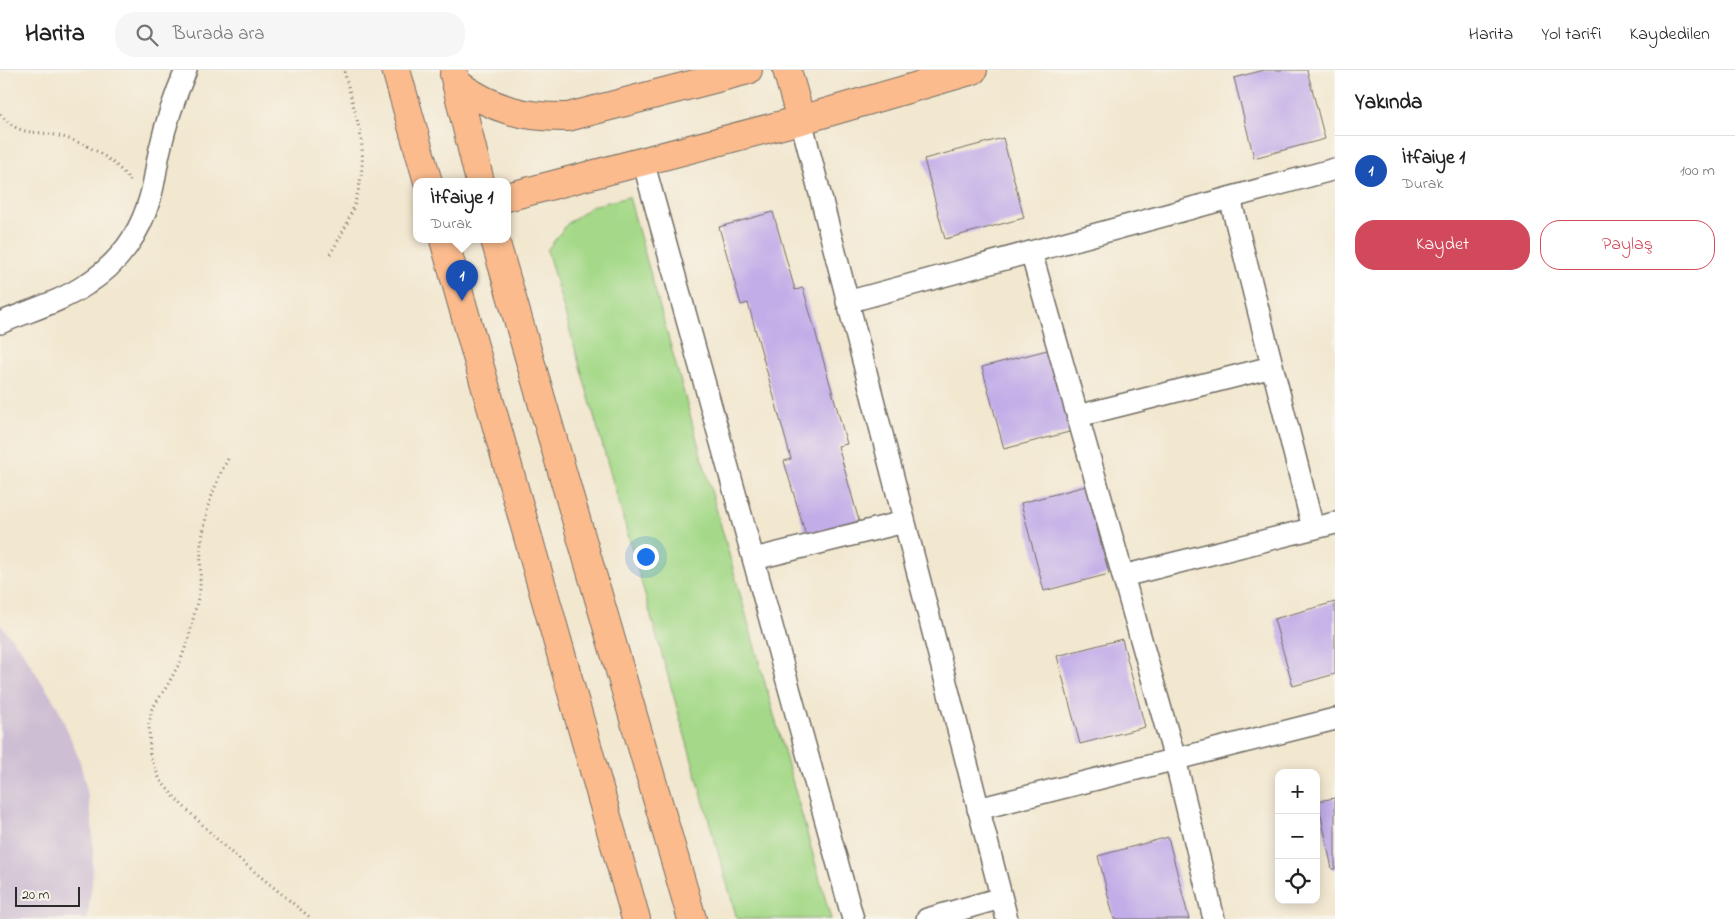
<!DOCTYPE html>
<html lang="tr">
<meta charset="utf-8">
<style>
body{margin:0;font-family:"Indie Flower",sans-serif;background:#f6f6f6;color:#222}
.controls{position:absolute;right:15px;bottom:15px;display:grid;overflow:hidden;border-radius:10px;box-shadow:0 2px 12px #0003}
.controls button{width:45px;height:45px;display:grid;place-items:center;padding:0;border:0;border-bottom:1px solid #e0e0e0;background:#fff;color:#222;font:25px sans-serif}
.scale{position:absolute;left:15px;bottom:12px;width:65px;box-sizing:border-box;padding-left:5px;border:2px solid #2b2b2b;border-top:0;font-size:14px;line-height:18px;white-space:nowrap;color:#2b2b2b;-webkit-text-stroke:4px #f7f3e8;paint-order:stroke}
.you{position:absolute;left:645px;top:486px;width:18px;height:18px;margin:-12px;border:4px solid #fff;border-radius:50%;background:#1a73e8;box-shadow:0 0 0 8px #1a73e833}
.badge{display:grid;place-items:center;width:32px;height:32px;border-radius:50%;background:#d1495b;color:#fff;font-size:16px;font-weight:700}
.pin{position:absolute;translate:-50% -41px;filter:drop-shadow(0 1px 2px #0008)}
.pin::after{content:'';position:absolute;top:26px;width:18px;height:15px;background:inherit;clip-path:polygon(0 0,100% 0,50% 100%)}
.popup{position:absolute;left:413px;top:108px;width:98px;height:65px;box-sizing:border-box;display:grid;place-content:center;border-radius:10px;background:#fff;filter:drop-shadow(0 1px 4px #0005);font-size:16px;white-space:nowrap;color:#767676}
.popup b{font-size:19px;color:#222}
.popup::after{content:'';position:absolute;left:50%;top:100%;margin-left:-10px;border:10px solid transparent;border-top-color:#fff}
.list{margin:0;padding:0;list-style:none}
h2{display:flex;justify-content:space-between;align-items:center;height:65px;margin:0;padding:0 20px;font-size:21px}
h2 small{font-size:16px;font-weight:400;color:#767676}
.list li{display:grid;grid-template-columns:32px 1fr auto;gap:15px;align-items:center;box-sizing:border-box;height:70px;padding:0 20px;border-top:1px solid #e0e0e0}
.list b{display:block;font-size:19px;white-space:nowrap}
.list p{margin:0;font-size:16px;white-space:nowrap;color:#767676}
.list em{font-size:16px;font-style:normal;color:#767676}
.actions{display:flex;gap:10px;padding:15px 20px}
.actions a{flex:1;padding:11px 0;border:1px solid #d1495b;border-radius:20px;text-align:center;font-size:18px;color:#d1495b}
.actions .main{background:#d1495b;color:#fff}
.icon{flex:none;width:28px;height:28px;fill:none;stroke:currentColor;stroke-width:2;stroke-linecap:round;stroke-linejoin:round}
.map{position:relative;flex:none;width:1335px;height:849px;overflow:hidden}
header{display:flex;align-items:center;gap:30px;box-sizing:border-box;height:70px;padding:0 25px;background:#fff;border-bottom:1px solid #e0e0e0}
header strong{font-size:24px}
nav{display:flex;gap:28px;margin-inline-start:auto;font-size:18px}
.search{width:350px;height:45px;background:#f6f6f6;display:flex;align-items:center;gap:12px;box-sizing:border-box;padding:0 18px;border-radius:20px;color:#767676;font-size:19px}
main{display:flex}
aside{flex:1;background:#fff}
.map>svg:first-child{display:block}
.industrial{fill:#cdbed3}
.green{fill:#a5d989;stroke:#68825a}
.building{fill:#c2ade8}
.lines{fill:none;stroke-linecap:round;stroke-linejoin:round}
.street-casing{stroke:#716d64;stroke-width:24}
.highway-casing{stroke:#716d64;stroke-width:30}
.path{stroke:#716d64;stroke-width:3;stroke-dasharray:1 4;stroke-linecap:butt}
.street{stroke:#fff;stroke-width:21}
.highway{stroke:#fbbb8d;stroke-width:28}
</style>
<header>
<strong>Harita</strong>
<div class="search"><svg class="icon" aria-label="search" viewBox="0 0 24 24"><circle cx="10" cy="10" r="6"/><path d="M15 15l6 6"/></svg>Burada ara</div>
<nav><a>Harita</a><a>Yol tarifi</a><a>Kaydedilen</a></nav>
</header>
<main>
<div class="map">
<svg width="1335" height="849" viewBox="0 0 1335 849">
<rect width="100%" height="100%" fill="#f7f3e8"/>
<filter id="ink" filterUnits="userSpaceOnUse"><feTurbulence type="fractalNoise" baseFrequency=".02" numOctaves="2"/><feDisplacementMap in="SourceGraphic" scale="10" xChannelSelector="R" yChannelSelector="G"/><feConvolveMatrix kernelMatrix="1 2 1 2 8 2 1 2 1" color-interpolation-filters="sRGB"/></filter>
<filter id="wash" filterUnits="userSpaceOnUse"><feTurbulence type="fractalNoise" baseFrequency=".0096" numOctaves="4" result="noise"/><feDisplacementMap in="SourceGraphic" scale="20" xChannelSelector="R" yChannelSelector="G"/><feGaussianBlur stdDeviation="1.12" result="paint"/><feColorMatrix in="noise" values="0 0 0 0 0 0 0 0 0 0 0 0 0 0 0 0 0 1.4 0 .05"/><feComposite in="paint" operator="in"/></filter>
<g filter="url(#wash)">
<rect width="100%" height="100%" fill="#f2e7cf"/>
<polygon class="industrial" points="0,554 22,581 57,636 69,664 80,692 87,721 92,751 93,781 92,814 87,849 0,849"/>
<polygon class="green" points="629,127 831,849 737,849 547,180 568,153 592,136"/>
<g id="blocks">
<g class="building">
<polygon points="1264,0 1307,0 1325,69 1254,88 1234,8"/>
<polygon points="1003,68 1024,148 945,169 924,89"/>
<polygon points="773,142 795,220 803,218 847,374 838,376 859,451 806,466 784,391 791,389 748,233 741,235 719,157"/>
<polygon points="1051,279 1073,361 1004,379 982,297"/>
<polygon points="1086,416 1109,504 1044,521 1021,433"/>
<polygon points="1335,532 1335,604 1293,616 1274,549"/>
<polygon points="1122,569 1145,657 1080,674 1057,586"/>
<polygon points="1335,728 1335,799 1332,799 1318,731"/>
<polygon points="1168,767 1189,849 1114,849 1098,786"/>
</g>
</g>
</g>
<g filter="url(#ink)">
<use href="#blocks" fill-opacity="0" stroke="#716d64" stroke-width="1"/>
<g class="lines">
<g class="street-casing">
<g id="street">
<polyline points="801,50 1007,849"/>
<polyline points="643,91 853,849"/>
<polyline points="1230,128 1313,458"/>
<polyline points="1031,182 1175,689 1214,849"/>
<polyline points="847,232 1335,99"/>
<path d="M0,253C28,241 61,232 87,214C118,194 140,164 150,128C155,112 156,95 160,79C166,52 175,26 186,0"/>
<polyline points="1078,346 1272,297"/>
<polyline points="754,489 904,452"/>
<polyline points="1123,506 1335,453"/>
<polyline points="978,739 1335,649"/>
<polyline points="927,849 1001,828"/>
</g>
</g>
<g class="highway-casing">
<g id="highway">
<polyline points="396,0 428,112"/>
<polyline points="787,0 801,50"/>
<polyline points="454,4 480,112"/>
<path d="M456,13C492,39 524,48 568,47L748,0"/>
<polyline points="507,127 801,50 973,0"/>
<polyline points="444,170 636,849"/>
<polyline points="495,170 692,849"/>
</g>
</g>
<g class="path">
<path d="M0,44C21,68 32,59 59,66C87,73 115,89 132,113"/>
<path d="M330,184C352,150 367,110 361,68C357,45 349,22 344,0"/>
<polyline points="228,389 220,404 208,436 201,475 200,519 189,567 180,592 167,616 152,639 149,654 150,685 160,710 177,730 227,779 312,849"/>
</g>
<use href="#street" class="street"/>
<use href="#highway" class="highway"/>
</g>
</g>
</svg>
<div class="controls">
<button>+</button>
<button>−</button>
<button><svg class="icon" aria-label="locate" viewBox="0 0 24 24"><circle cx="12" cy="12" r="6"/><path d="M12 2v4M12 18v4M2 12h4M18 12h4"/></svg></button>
</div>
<div class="scale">20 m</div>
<div class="you"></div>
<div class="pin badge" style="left:462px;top:231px;background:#1a4fb4">1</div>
<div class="popup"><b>İtfaiye 1</b>Durak</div>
</div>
<aside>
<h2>Yakında<small></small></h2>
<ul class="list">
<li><span class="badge" style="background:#1a4fb4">1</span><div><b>İtfaiye 1</b><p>Durak</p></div><em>100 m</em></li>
</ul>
<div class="actions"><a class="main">Kaydet</a><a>Paylaş</a></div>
</aside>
</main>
